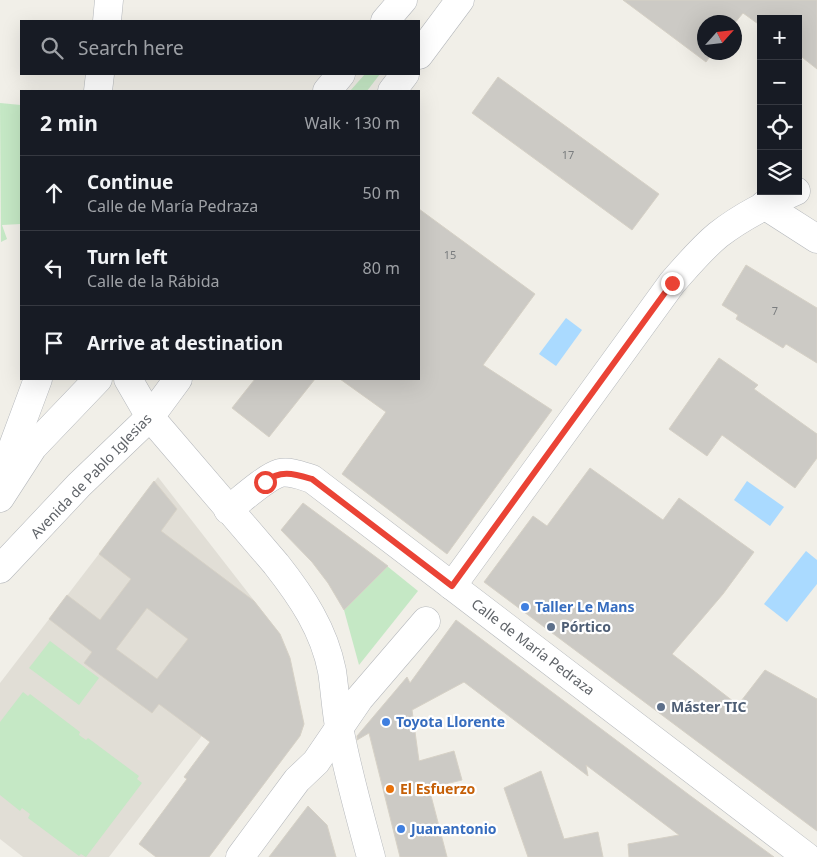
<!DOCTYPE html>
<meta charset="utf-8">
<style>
body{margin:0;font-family:"Noto Sans",sans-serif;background:#242831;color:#f1f3f6}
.controls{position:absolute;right:15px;top:15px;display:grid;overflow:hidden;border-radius:0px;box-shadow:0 5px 20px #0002}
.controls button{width:45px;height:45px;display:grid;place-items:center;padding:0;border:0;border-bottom:1px solid #363941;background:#171b24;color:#f1f3f6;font:25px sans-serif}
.compass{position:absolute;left:697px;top:15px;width:45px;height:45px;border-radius:50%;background:#171b24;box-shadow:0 5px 20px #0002;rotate:63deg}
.stop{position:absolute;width:15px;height:15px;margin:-11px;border:4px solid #ea4335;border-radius:50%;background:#fff}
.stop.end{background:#ea4335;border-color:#fff;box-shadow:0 1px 5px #0008}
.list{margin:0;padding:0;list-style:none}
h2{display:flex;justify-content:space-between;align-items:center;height:65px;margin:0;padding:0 20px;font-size:21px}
h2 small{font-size:16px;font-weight:400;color:#9ea1a6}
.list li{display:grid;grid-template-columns:32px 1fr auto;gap:15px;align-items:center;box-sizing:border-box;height:75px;padding:0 20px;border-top:1px solid #363941}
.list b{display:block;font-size:19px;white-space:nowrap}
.list p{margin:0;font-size:16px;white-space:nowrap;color:#9ea1a6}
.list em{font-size:16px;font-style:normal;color:#9ea1a6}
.icon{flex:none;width:28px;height:28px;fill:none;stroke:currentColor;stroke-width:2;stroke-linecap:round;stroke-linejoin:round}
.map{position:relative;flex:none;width:817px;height:857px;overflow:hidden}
.search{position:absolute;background:#171b24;box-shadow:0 5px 20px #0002;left:20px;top:20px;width:400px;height:55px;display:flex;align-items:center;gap:12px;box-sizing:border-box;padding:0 18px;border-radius:0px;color:#9ea1a6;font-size:19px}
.panel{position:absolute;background:#171b24;box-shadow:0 5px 20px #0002;left:20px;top:90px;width:400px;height:290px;border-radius:0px}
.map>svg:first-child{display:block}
.education{fill:#e1ded6}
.green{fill:#c5e8c5}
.water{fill:#aadaff}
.building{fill:#cccac5;stroke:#d6d1c6;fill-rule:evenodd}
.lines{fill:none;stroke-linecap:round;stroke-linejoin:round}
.minor-casing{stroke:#b5b8bc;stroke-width:29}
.tertiary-casing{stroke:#b5b8bc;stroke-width:29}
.minor{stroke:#fff;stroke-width:28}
.tertiary{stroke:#fff;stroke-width:28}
.route{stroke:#ea4335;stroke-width:6}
.shop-dot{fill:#3f7fe0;stroke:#fff;stroke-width:2}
.service-dot{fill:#5c6f8a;stroke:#fff;stroke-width:2}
.food-dot{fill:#e8710a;stroke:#fff;stroke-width:2}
.labels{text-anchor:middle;stroke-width:4.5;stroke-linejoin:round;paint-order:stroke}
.number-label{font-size:11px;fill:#7a7d7f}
.street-label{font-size:14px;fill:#5f6368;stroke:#fff}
.shop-label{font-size:14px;font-weight:bold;fill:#366cbe;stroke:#fff;text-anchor:start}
.service-label{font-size:14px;font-weight:bold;fill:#4e5e75;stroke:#fff;text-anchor:start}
.food-label{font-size:14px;font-weight:bold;fill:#c56008;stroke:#fff;text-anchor:start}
</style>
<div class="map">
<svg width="817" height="857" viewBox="0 0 817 857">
<rect width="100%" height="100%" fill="#f1efe8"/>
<polygon class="education" points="158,477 280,634 109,857 23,857 0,839 0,683"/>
<g class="green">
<polygon points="365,74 380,74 367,91 350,91"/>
<polygon points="0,103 21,105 21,224 2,225 7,239 1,242"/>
<polygon points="387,566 418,591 359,665 344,610"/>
<polygon points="50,641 99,678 79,705 29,668"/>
<polygon points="23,692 28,696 30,694 80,732 79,735 86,740 88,738 139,776 137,779 142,783 86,857 81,854 79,856 28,818 30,814 22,808 20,811 0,795 0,722"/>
</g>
<g class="water">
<polygon points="566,318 582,330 556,366 539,354"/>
<polygon points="747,481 784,507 770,526 734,500"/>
<polygon points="806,551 817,560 817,584 787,622 764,604"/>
</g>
<g class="building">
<polygon points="623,0 817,0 817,69 798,54 798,19 761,19 761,26 743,13 734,24 734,22 704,22 704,52 713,52 706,62"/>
<polygon points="498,77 659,194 632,230 472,113"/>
<polygon points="419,209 535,294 483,365 552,410 447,554 342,474 386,412 340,379 419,379"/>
<polygon points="746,265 817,308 817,363 786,344 783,348 736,319 738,315 722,305"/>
<polygon points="719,358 758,385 754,389 817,434 817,458 795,488 722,435 707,456 669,429"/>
<polygon points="255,379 315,379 269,437 232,408"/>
<polygon points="590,468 663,520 679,498 754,552 723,594 672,654 738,705 765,670 817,699 817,831 484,582 533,516 547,526"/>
<path d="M154,481L177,509L161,531L254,601L280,634L290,658L304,724L300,736L209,857H156L139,844L187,779L184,777L210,742L159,704L152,713L84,663L92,652L49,619L67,595L100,620L131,579L99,554ZM147,608L188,639L157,679L116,649Z"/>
<polygon points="303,503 388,566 344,610 328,583 312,562 281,530"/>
<polygon points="456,620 692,797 774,857 629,857 628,844 679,835 586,765 588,776 464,682 412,710 419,761 454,751 462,780 429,788 447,857 400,857 369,733 357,740 357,736 407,677 410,683"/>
<polygon points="541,771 564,839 598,832 603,857 528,857 504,788"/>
<polygon points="308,806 327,825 336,857 269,857"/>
</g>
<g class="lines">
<g class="minor-casing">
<g id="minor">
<polyline points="107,21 109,0"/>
<polyline points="98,91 100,74"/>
<polyline points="764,205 817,239"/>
<path d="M128,379L150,417L276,564C302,597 324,630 332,671C335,691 336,712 340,732C348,774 360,816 371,857"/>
<polyline points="0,481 38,379"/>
<path d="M228,510C241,500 266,477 280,473C291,471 302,476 312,479L807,857"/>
<path d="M452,586L672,283C687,266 701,249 718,235C742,216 769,203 796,191"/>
<polyline points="240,857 297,780 316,762 359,699 426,621"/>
</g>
</g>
<g class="tertiary-casing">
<g id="tertiary">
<polyline points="385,21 403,0"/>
<polyline points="419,55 460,0"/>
<polyline points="327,91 341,74"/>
<polyline points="392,91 405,74"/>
<polyline points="0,498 33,447 98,379"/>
<polyline points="0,569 79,485 150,417 178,379"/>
</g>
</g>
<use href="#minor" class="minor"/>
<use href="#tertiary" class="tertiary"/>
</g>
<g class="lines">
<path class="route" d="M265,482C280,469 295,474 312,479L452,586L672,283"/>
</g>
<g class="shop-dot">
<circle cx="525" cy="607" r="5"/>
<circle cx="386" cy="722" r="5"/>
<circle cx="401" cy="829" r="5"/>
</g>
<g class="service-dot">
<circle cx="551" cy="627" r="5"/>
<circle cx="661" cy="707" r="5"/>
</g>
<circle class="food-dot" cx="390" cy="789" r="5"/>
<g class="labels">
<g class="number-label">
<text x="568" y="159">17</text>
<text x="450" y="259">15</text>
<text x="775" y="315">7</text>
</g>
<g class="street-label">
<text transform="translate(91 476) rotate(-46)" y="5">Avenida de Pablo Iglesias</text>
<text transform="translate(533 647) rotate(37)" y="5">Calle de María Pedraza</text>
</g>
<g class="shop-label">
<text x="535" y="612">Taller Le Mans</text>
<text x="396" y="727">Toyota Llorente</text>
<text x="411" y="834">Juanantonio</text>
</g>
<g class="service-label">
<text x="561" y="632">Pórtico</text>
<text x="671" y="712">Máster TIC</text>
</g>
<g class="food-label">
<text x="400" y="794">El Esfuerzo</text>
</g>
</g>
</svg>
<div class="controls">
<button>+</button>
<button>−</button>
<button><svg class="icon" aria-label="locate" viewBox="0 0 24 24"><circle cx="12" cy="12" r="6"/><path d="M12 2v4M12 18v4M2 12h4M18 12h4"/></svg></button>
<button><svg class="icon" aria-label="layers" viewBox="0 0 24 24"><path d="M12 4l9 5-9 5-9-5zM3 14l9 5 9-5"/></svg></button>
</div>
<svg class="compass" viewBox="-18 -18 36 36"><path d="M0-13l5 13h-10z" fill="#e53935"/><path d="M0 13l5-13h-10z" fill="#9ea1a6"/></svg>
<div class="stop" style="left:265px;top:482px"></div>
<div class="stop end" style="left:672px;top:283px"></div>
<div class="search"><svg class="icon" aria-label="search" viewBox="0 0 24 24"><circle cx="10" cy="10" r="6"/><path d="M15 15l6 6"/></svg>Search here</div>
<section class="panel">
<h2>2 min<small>Walk · 130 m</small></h2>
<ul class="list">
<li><svg class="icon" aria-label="ahead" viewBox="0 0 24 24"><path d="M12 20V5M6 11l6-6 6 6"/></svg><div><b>Continue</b><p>Calle de María Pedraza</p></div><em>50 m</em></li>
<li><svg class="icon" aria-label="left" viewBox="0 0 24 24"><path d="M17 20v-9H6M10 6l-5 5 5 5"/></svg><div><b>Turn left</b><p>Calle de la Rábida</p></div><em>80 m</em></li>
<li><svg class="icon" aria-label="arrive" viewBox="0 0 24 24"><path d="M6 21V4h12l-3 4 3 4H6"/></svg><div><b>Arrive at destination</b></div></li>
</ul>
</section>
</div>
